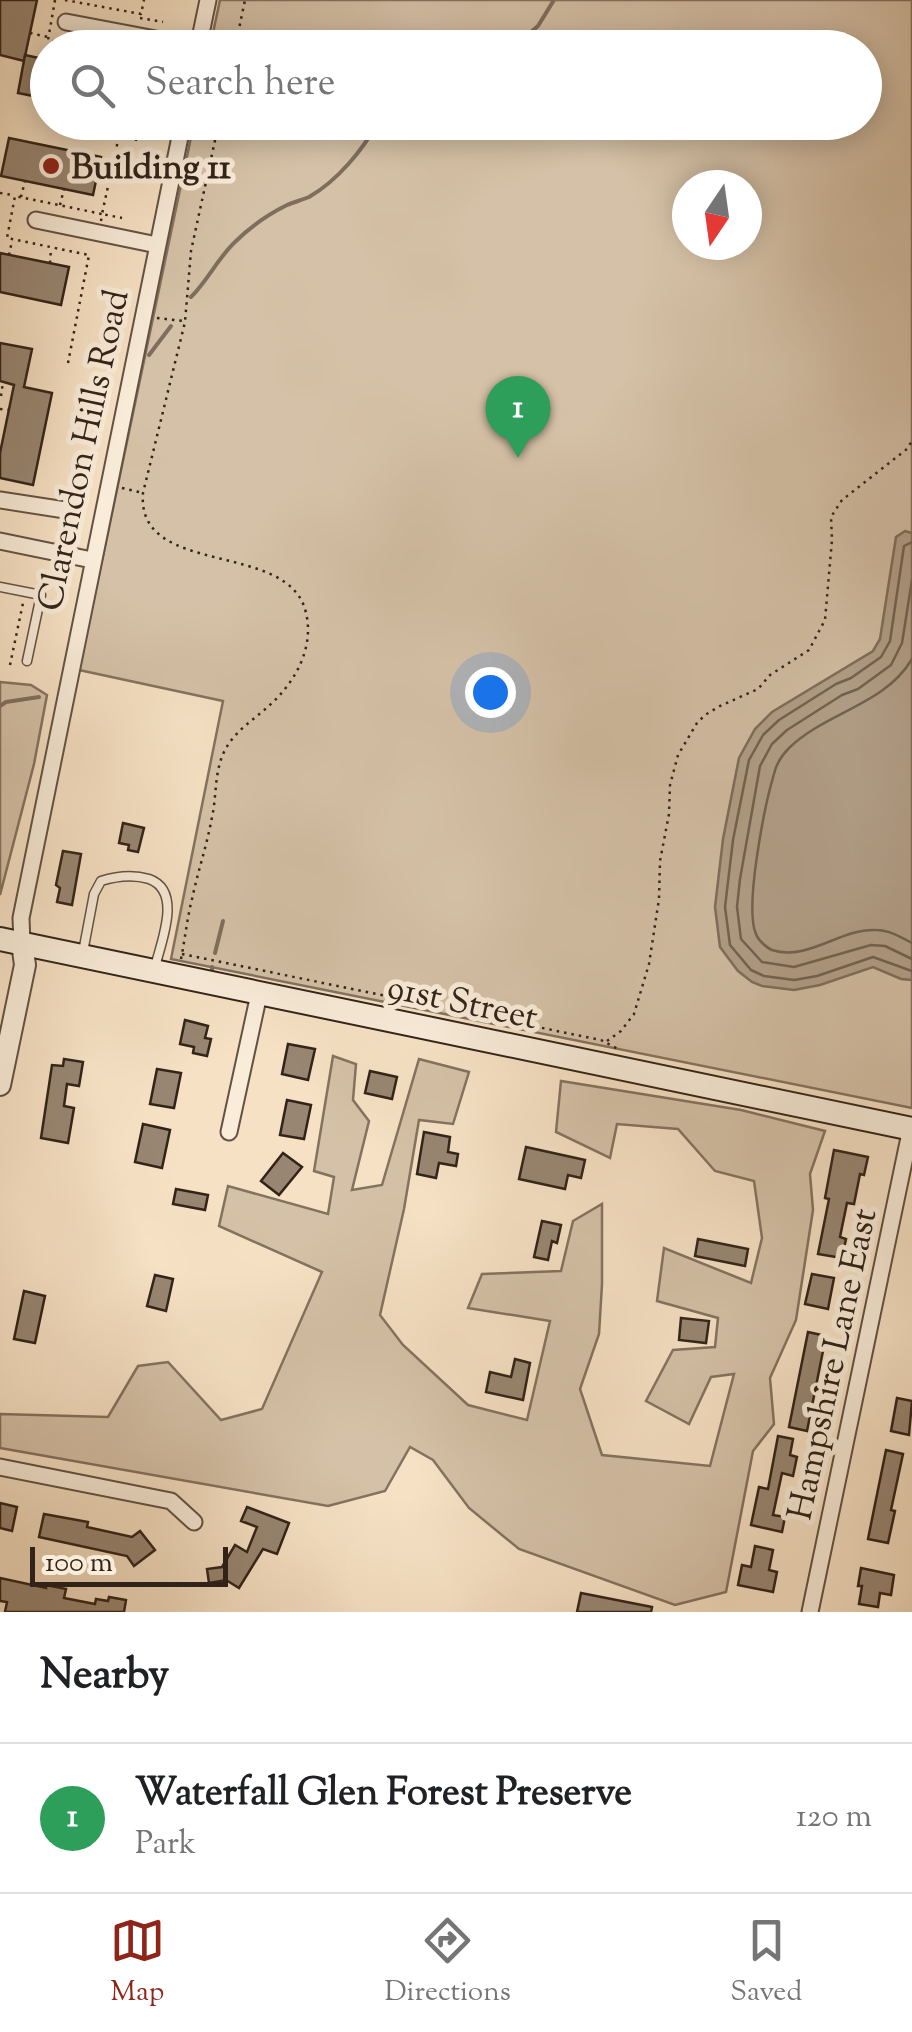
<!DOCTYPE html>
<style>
body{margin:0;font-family:"Sorts Mill Goudy",serif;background:#f6f6f6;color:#202124}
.compass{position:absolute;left:672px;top:170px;width:90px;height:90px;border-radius:50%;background:#fff;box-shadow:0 5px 25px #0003;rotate:193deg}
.scale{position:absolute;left:30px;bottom:25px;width:198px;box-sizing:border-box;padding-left:10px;border:5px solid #322319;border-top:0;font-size:28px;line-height:35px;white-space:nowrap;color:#322319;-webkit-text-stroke:8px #f9ecd9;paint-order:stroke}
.you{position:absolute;left:490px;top:692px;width:35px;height:35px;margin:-25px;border:8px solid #fff;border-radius:50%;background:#1a73e8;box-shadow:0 0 0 15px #1a73e833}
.badge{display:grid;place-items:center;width:65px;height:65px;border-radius:50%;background:#8f2418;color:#fff;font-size:32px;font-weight:700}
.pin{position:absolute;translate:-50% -82px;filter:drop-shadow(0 2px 5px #0008)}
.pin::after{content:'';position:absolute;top:52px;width:35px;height:30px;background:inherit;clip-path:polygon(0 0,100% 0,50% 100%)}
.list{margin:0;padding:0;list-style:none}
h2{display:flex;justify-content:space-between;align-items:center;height:130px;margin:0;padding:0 40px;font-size:42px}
h2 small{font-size:32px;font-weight:400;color:#757577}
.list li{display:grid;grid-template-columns:65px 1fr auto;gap:30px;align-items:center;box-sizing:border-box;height:150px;padding:0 40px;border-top:2px solid #e0e0e0}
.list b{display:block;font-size:38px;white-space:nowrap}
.list p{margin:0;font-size:32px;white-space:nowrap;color:#757577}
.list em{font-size:32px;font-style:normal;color:#757577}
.icon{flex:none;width:55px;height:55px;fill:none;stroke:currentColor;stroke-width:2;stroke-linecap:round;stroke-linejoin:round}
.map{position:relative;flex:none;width:912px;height:1612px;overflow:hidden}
.search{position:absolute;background:#fff;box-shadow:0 5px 25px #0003;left:30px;right:30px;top:30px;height:110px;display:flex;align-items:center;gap:25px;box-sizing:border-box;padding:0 35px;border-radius:55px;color:#757577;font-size:38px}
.sheet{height:280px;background:#fff}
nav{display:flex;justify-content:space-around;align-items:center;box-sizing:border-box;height:140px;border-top:2px solid #e0e0e0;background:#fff;font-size:28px;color:#757577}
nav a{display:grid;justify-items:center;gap:5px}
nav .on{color:#8f2418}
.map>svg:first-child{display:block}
.green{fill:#d5c1a7;stroke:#847260;stroke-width:2.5;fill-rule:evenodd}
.water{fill:#b3a08a;stroke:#7f6e5d;stroke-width:2.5}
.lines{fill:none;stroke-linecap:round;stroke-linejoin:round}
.shore{stroke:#726252;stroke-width:2.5}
.stream{stroke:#7f6e5d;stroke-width:4}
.building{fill:#988672;stroke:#322319;stroke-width:2.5}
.service-casing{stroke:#635244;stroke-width:11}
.minor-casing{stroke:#635244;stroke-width:19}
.tertiary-casing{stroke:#635244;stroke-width:24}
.secondary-casing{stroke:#322319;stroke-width:26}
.path{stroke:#322319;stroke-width:2.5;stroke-dasharray:2.5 5;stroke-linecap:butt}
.service{stroke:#f9ecd9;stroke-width:8}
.minor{stroke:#f9ecd9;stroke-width:15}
.tertiary{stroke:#f9ecd9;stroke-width:20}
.secondary{stroke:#f9ecd9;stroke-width:22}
.poi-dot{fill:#8f2418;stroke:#f9ecd9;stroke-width:4}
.labels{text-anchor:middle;stroke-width:10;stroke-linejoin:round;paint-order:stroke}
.poi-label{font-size:35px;font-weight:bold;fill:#322319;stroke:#f9ecd9;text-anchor:start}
.street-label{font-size:35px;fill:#322319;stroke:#f9ecd9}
</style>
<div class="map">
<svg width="912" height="1612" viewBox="0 0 912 1612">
<rect width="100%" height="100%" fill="#f6e1c4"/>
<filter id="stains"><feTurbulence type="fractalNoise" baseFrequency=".002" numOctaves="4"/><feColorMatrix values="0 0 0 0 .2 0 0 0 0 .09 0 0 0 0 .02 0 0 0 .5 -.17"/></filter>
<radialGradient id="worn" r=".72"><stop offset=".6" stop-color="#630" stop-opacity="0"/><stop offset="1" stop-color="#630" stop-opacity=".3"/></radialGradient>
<g class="green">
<path d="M220,0H912V1108L171,959L223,701L79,670L194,123L864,122V48L210,47ZM687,185H747V245H687Z"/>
<polygon points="0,682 31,685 47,695 34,764 0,895"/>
<polygon points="333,1056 356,1064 353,1100 369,1121 352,1190 382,1185 419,1059 469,1072 453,1124 419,1120 404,1209 380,1315 403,1345 468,1405 527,1420 550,1321 468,1308 482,1274 561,1271 573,1221 602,1204 602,1284 599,1334 580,1389 602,1455 710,1466 734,1374 711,1377 689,1424 646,1401 673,1350 715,1347 718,1318 657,1301 664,1248 751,1283 762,1238 754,1181 715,1171 678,1129 617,1124 610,1158 556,1132 561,1081 741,1110 825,1131 810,1174 813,1210 796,1320 770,1378 774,1424 753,1451 726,1592 675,1605 519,1549 469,1508 433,1460 410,1447 385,1491 328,1506 0,1448 0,1414 108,1417 138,1366 168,1362 221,1420 262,1409 322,1272 219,1226 228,1186 328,1214 334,1177 314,1171"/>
</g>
<polygon class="water" points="905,531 912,533 912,980 901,979 873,967 820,985 794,990 762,986 752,982 738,971 720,947 715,907 723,839 739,758 755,729 772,712 873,651 880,639 896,537"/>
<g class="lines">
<g class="shore">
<polyline points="912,542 904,546 890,641 881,657 851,678 836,684 779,720 763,735 749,760 733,840 725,907 730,945 751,970 764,976 794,980 817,976 873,957 912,971"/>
<polyline points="912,580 902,643 891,665 858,689 842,695 787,730 772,744 760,766 740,879 737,907 741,939 762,962 794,967 871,945 885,946 912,959"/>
<path d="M912,659C885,705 826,712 789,748C782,755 776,765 774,774C765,804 744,907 756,934C758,940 767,948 772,950C807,962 841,928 876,930C889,930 901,937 912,943"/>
</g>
<g class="stream">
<polyline points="512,48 538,26 554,0"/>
<path d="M191,297C208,280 218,258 235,242C249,228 269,214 287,205C294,202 302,200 309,197C337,181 363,150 378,122"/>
<polyline points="149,355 171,326"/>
<polyline points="0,706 6,702 39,697"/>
<polyline points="215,953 223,921"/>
<polyline points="212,970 212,967"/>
</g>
</g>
<g class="building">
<polygon points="0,0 37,0 24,61 0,55"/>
<polygon points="25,55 48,60 48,99 18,93"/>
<polygon points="9,138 101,157 93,195 1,176"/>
<polygon points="0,253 69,267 61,305 0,292"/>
<polygon points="0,343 32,349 24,387 52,393 33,485 0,478 0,453 14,385 0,381"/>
<polygon points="123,823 144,828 138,852 128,850 129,845 119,843"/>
<polygon points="63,851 81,854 72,905 57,902 60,888 56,885"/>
<polygon points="185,1020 208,1026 205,1038 211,1039 207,1056 193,1053 194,1047 180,1044"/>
<polygon points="288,1044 315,1049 308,1080 282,1074"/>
<polygon points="64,1059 83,1062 79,1086 67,1084 64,1106 74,1108 68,1143 41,1138 52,1065 63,1066"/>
<polygon points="157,1069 181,1073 174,1108 150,1104"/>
<polygon points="370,1071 397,1077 392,1099 365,1093"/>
<polygon points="287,1100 311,1105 304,1139 280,1135"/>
<polygon points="143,1124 170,1130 162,1168 135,1162"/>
<polygon points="424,1132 450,1137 448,1152 458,1154 456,1166 439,1163 436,1178 417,1174"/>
<polygon points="526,1147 585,1160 581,1178 568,1175 565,1189 519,1179"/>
<polygon points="834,1150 868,1157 864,1175 860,1174 854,1204 847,1203 840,1237 846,1239 842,1258 818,1254 829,1199 825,1198"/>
<polygon points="283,1153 302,1167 279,1195 261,1181"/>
<polygon points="176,1189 208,1195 205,1210 173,1204"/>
<polygon points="542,1221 561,1225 557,1243 552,1241 548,1260 534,1257"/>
<polygon points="698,1239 748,1249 745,1266 695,1256"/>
<polygon points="812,1274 834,1278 828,1309 805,1304"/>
<polygon points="155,1275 173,1279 166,1311 147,1306"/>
<polygon points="24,1291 45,1296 35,1343 14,1339"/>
<polygon points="681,1318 709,1321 706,1343 679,1340"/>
<polygon points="808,1332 826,1336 807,1431 789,1427"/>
<polygon points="515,1359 530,1363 523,1400 486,1392 490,1372 511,1377"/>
<polygon points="897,1398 912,1401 909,1435 891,1431"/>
<polygon points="778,1436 793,1439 790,1455 797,1457 793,1476 782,1473 773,1515 785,1517 782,1532 751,1525 759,1487 768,1489"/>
<polygon points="886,1450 903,1454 891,1510 895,1511 888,1543 868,1539"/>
<polygon points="0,1503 17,1507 12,1531 0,1528"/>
<polygon points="247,1507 289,1523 277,1554 263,1549 239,1588 226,1580 209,1583 207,1569 222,1567 235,1545 247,1552 257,1527 241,1521"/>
<polygon points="44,1514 88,1522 87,1527 132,1537 140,1531 155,1550 134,1566 127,1556 39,1537"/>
<polygon points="755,1546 773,1550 769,1570 777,1572 773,1592 738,1585 742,1565 751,1567"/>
<polygon points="861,1568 894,1575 891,1595 880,1593 878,1607 859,1604 862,1586 858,1586"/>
<polygon points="0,1578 46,1588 46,1585 66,1589 64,1598 95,1604 96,1599 108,1601 109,1597 126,1600 124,1612 5,1612 7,1602 0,1601"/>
<polygon points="581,1593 652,1607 651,1612 577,1612"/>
</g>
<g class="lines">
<g class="service-casing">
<g id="service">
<polyline points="0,587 41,595 27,661"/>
<path d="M83,952L94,894L101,881C117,876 132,874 149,879C183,891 161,942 155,967"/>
</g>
</g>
<g class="minor-casing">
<g id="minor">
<polyline points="66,22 198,47"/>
<polyline points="198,48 208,0"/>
<polyline points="36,220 157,245"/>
<polyline points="0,500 65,510"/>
<polyline points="0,541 92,560"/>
<polyline points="22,943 21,918 183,122"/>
<polyline points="229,1132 259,994"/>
<polyline points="0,1467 171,1501 194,1522"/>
<polyline points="810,1612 911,1128"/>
</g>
</g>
<g class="tertiary-casing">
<polyline id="tertiary" points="0,1085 25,965 22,943"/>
</g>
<g class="secondary-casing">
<polyline id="secondary" points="0,939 912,1129"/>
</g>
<g class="path">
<polyline points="55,0 48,40 85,48"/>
<polyline points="65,0 141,14 144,0"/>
<polyline points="140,18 163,22"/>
<polyline points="30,33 48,37"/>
<polyline points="235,48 245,0"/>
<polyline points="122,122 102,214 122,218"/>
<polyline points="120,137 138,140"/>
<polyline points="0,193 13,195"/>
<polyline points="21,197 25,181"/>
<polyline points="60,205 64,189"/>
<polyline points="9,255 12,241"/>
<polyline points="50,263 51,249"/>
<polyline points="157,318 183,321"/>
<polyline points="68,363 89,255 7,238 15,196 102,214 101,221"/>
<polyline points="1,396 3,382"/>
<polyline points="0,409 9,410"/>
<polyline points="0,449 1,449"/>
<polyline points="122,488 143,493"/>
<polyline points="10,665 23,603"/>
<polyline points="182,954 601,1040 618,1049"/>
<path d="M181,959C185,939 187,919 192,899C198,871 207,845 212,817C217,795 214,771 225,750C236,729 257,718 273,702C297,679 314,646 306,613C290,539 136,579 143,493L185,322L191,251L219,122"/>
<polyline points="607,1041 621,1031 634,1014 649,964 659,899 660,861 669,814 670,785 678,755 697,723 705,715 720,706 758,689 770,675 809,650 825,620 832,540 831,517 842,500 907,449 912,441"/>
</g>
<use href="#service" class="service"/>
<use href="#minor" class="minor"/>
<use href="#tertiary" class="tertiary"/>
<use href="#secondary" class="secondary"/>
</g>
<circle class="poi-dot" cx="51" cy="166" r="10"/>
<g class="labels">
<g class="poi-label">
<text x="71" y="178">Building 11</text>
</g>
<g class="street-label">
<text transform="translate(82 450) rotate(-78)" y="12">Clarendon Hills Road</text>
<text transform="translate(463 1001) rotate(12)" y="12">91st Street</text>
<text transform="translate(831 1364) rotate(-78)" y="12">Hampshire Lane East</text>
</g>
</g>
<rect width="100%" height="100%" filter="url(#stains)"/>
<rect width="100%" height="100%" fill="url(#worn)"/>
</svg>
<svg class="compass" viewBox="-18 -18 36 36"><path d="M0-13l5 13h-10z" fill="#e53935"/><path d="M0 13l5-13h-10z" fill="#757577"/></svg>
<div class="scale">100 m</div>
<div class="you"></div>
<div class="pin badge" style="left:518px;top:458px;background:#2e9e5b">1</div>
<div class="search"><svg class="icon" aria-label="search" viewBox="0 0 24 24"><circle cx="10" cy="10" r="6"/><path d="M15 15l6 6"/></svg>Search here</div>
</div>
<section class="sheet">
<h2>Nearby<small></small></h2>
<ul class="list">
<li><span class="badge" style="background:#2e9e5b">1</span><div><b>Waterfall Glen Forest Preserve</b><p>Park</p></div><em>120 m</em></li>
</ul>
</section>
<nav>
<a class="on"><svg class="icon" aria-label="map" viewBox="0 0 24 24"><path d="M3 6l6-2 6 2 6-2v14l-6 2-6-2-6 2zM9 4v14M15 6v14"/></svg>Map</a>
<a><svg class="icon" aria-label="directions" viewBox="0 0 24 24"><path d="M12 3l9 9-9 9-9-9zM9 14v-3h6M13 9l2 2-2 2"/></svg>Directions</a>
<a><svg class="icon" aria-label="saved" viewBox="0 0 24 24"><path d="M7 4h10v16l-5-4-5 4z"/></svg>Saved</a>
</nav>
